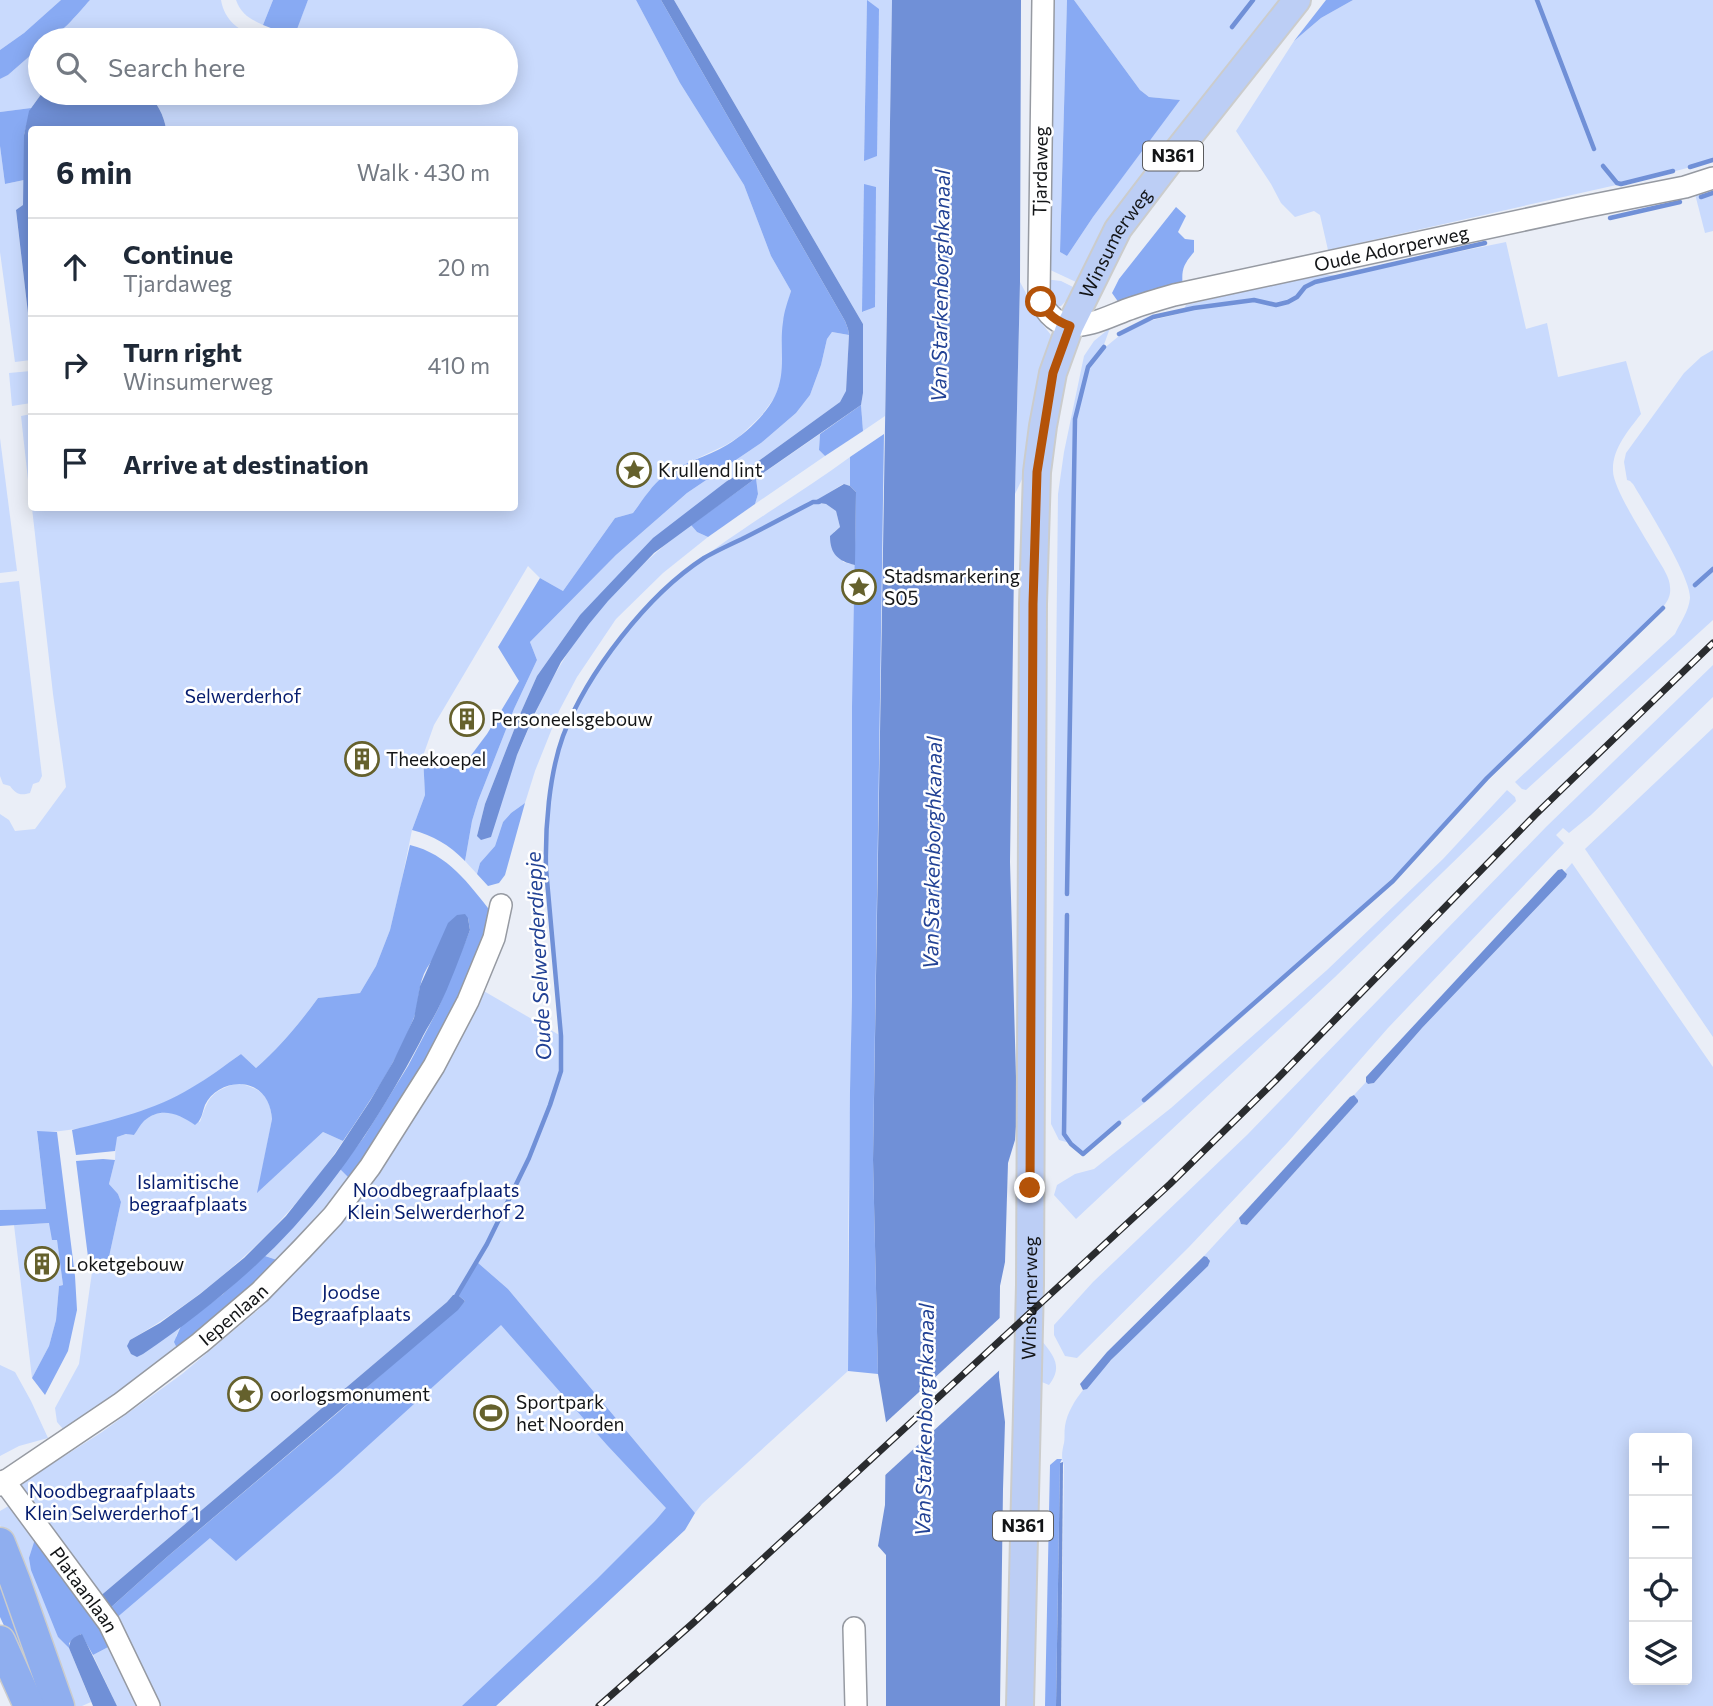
<!DOCTYPE html>
<meta charset="utf-8">
<style>
body{margin:0;font-family:Commissioner,sans-serif;background:#f6f6f7;color:#1f2937}
.controls{position:absolute;right:21px;bottom:21px;display:grid;overflow:hidden;border-radius:7px;box-shadow:0 4px 18px #0003}
.controls button{width:63px;height:63px;display:grid;place-items:center;padding:0;border:0;border-bottom:2px solid #e0e1e3;background:#fff;color:#1f2937;font:35px sans-serif}
.stop{position:absolute;width:21px;height:21px;margin:-16px;border:5px solid #b45309;border-radius:50%;background:#fff}
.stop.end{background:#b45309;border-color:#fff;box-shadow:0 2px 7px #0008}
.list{margin:0;padding:0;list-style:none}
h2{display:flex;justify-content:space-between;align-items:center;height:91px;margin:0;padding:0 28px;font-size:30px}
h2 small{font-size:23px;font-weight:400;color:#747a83}
.list li{display:grid;grid-template-columns:46px 1fr auto;gap:21px;align-items:center;box-sizing:border-box;height:98px;padding:0 28px;border-top:2px solid #e0e1e3}
.list b{display:block;font-size:26px;white-space:nowrap}
.list p{margin:0;font-size:23px;white-space:nowrap;color:#747a83}
.list em{font-size:23px;font-style:normal;color:#747a83}
.icon{flex:none;width:38px;height:38px;fill:none;stroke:currentColor;stroke-width:2;stroke-linecap:round;stroke-linejoin:round}
.map{position:relative;flex:none;width:1713px;height:1706px;overflow:hidden}
.search{position:absolute;background:#fff;box-shadow:0 4px 18px #0003;left:28px;top:28px;width:490px;height:77px;display:flex;align-items:center;gap:18px;box-sizing:border-box;padding:0 24px;border-radius:38px;color:#747a83;font-size:26px}
.panel{position:absolute;background:#fff;box-shadow:0 4px 18px #0003;left:28px;top:126px;width:490px;height:385px;border-radius:7px}
.map>svg:first-child{display:block}
.green{fill:#c9dafd;fill-rule:evenodd}
.forest{fill:#88aaf3}
.water{fill:#7090d7}
.pier{fill:#eaeef7}
.lines{fill:none;stroke-linecap:round;stroke-linejoin:round}
.stream{stroke:#7090d7;stroke-width:4.5}
.minor-casing{stroke:#969aa2;stroke-width:24}
.major-casing{stroke:#cbcccc;stroke-width:30}
.highway-casing{stroke:#cbcccc;stroke-width:33}
.minor{stroke:#fff;stroke-width:21}
.major{stroke:#bccef5;stroke-width:26}
.highway{stroke:#8faeef;stroke-width:30}
.rail-casing{stroke:#2a2c2f;stroke-width:7}
.rail{stroke:#fff;stroke-width:4.5;stroke-dasharray:13;stroke-linecap:butt}
.route{stroke:#b45309;stroke-width:9}
.labels{text-anchor:middle;stroke-width:5;stroke-linejoin:round;paint-order:stroke}
.shield{fill:#fff;stroke:#5a5b5d;stroke-width:2}
.shield-label{font-size:18px;font-weight:bold;fill:#131517}
.street-label{font-size:19px;fill:#131517;stroke:#fff}
.poi-label{font-size:19px;fill:#131517;stroke:#fff;text-anchor:start}
.park-label{font-size:19px;fill:#051c6e;stroke:#fff}
.water-label{font-size:21px;font-style:italic;fill:#224295;stroke:#fff}
</style>
<div class="map">
<svg width="1713" height="1706" viewBox="0 0 1713 1706">
<rect width="100%" height="100%" fill="#eaeef7"/>
<g class="green">
<polygon points="0,0 61,0 24,33 0,50"/>
<path d="M90,0H221C225,23 242,32 262,40H49L73,19Z"/>
<path d="M236,0H273L263,25C250,19 241,14 236,0Z"/>
<path d="M308,0H636L680,83L744,185L771,256L791,291L783,322V363L781,380L775,397L761,416L740,436L726,445L681,466L650,490L633,513L615,518L563,591L540,578L528,566L434,725L423,756L425,795L412,830L401,884L390,930L376,966L360,993L318,998C299,1024 280,1047 256,1068L241,1054C225,1065 209,1078 192,1088C152,1113 84,1133 37,1132L46,1209L0,1210V814L9,820L15,831L35,829L66,787L53,694L32,508H514V130L166,129C164,115 157,103 147,93H506V40H292Z"/>
<path d="M674,0H892L885,416L863,431L861,405L863,393V324ZM867,1L879,10L864,161ZM875,256V306L863,312V268Z"/>
<polygon points="1053,0 1067,0 1060,252 1067,256 1093,217 1179,100 1149,97 1140,90 1074,0 1285,0 1111,226 1076,282 1046,268"/>
<polygon points="1353,0 1713,0 1713,161 1661,175 1328,250 1320,215 1314,211 1295,217 1281,203 1271,184 1236,131 1294,41 1321,18"/>
<polygon points="40,47 40,93 42,93 31,108 0,112 0,79 8,75"/>
<polygon points="0,146 5,184 24,180 23,205 16,211 31,339 31,360 15,362 0,252"/>
<polygon points="1713,184 1713,231 1705,233 1694,190"/>
<path d="M1506,242L1526,329L1547,323L1558,377L1626,361L1641,414C1628,431 1612,449 1613,471C1613,489 1647,540 1657,558C1662,566 1670,578 1670,587C1671,595 1668,601 1663,607L1522,744L1428,844L1313,954L1158,1092L1082,1153L1070,1143L1059,1140L1051,1124L1058,494L1064,452L1084,356L1094,341L1110,328L1102,350L1125,331L1149,321L1182,313L1186,305L1319,274L1340,276Z"/>
<polygon points="1044,279 1061,281 1073,287 1068,299 1061,306 1052,307"/>
<polygon points="1020,282 1043,325 1051,335 1036,400 1031,460 1015,494"/>
<path d="M832,332L849,335L846,392L840,402L749,468L727,481L593,602L580,615L537,676L521,712L485,804L477,836C490,809 505,782 517,755C531,724 543,693 561,664C591,613 643,559 691,525L697,532L708,537L663,573L616,619L577,677L559,711L535,771L525,803L511,813L503,822L495,846L480,863L477,874L465,861L472,821L478,801L514,709L537,660L530,642L616,555L687,493L761,443L796,413L810,395L821,365L827,339Z"/>
<path d="M1713,350V620L1526,790L1522,789L1515,782L1675,634C1680,623 1689,611 1690,598C1691,577 1646,506 1633,484L1630,481L1627,480L1624,462L1626,453L1684,373L1701,357Z"/>
<polygon points="31,371 31,403 12,406 9,373"/>
<polygon points="31,414 32,414 31,507 21,416"/>
<polygon points="820,434 819,450 825,456 755,504 758,494 756,478"/>
<polygon points="0,438 17,571 0,573"/>
<path d="M850,457V486L843,484L814,502L826,504L836,511L840,527L834,532L843,562L855,565C852,709 854,852 852,995C850,1121 847,1246 848,1371L702,1504L695,1513L508,1289L477,1262L458,1295H453L447,1302L98,1598L16,1487L102,1432L182,1374L258,1310L315,1252L341,1223L408,1128L482,990L561,1036L546,869C545,827 548,777 563,737C581,687 628,622 668,586C724,537 790,501 850,457Z"/>
<path d="M19,581L42,776L39,782L33,784L30,793C20,796 16,794 10,786L3,784L0,776V583Z"/>
<polygon points="1713,665 1713,697 1591,815 1569,833 1563,828 1556,835 1564,843 1388,1028 1287,1143 1189,1247 1077,1358 1065,1356 1054,1335 1054,1325 1093,1282 1247,1135 1546,827"/>
<polygon points="1713,728 1713,1037 1585,849"/>
<polygon points="1507,790 1515,797 1516,801 1335,977 1076,1219 1054,1195 1057,1185 1075,1174 1094,1169 1171,1108 1327,970 1443,859"/>
<path d="M1572,863L1713,1067V1706H1061L1064,1465C1061,1458 1062,1451 1064,1443C1065,1438 1064,1432 1065,1426C1067,1413 1075,1400 1083,1390H1084L1127,1343L1209,1264V1258L1204,1256L1239,1218L1240,1222L1244,1225H1247L1358,1102V1100L1354,1095L1366,1082L1368,1084L1374,1083L1422,1028L1566,877L1567,874L1565,871ZM1634,1438H1687V1680H1634Z"/>
<path d="M237,1083C259,1088 270,1094 272,1119L258,1192L323,1132L343,1141C289,1223 215,1291 130,1340L153,1347L181,1326L176,1336L177,1348L77,1428L63,1429L57,1422L55,1408L79,1364L93,1265L88,1257L107,1266L121,1202L118,1194L109,1184L115,1160L116,1137L127,1134L134,1135C137,1131 140,1124 144,1121C161,1106 182,1115 200,1122C209,1096 211,1092 237,1083Z"/>
<path d="M340,1169L352,1181L283,1262L265,1256C292,1229 318,1200 340,1169Z"/>
<polygon points="50,1223 57,1239 63,1285 59,1286 56,1320 49,1346 32,1378 14,1225"/>
<polygon points="505,1313 677,1513 471,1706 158,1706 114,1620 212,1530"/>
<path d="M1038,1336C1051,1353 1065,1365 1049,1385L1037,1380Z"/>
<polygon points="0,1365 15,1372 31,1401 48,1438 19,1446 0,1456"/>
<polygon points="12,1504 36,1536 58,1637 69,1648 91,1702 82,1706 68,1706 0,1525 0,1511"/>
<polygon points="114,1644 144,1706 117,1706 93,1655"/>
</g>
<g class="forest">
<path d="M61,0H90C78,13 58,40 40,40V47L8,75L0,79V50L24,33Z"/>
<polygon points="273,0 308,0 294,37 263,25"/>
<path d="M636,0H661L845,321L848,329L849,335L832,332L827,339L821,365L810,395L796,413L761,443L687,493L616,555L530,642L537,660L514,709L478,801L472,821L465,861C448,844 434,836 412,830L425,795L423,756L460,770L487,734L519,681L498,647L540,578L563,591L615,518L633,513C643,500 651,486 664,476C683,462 707,457 727,445C745,434 766,415 775,396C787,370 779,348 783,322C784,311 788,301 791,291L771,256L744,185L680,83Z"/>
<polygon points="867,0 879,9 877,156 864,161"/>
<polygon points="1067,0 1074,0 1140,90 1149,97 1180,100 1093,217 1067,256 1060,252"/>
<polygon points="1326,0 1353,0 1321,18 1294,41"/>
<polygon points="31,108 24,135 24,180 5,184 0,146 0,112"/>
<polygon points="864,184 876,187 875,307 862,312"/>
<path d="M1176,207L1186,216L1178,232L1185,239L1194,240V252C1183,265 1181,270 1183,288L1119,303L1112,293L1119,279Z"/>
<polygon points="861,405 863,431 825,456 819,450 820,434"/>
<polygon points="884,434 873,1160 878,1374 848,1371 850,1091 852,997 852,707 856,492 850,486 850,457"/>
<polygon points="756,478 758,494 755,504 708,537 697,532 691,525"/>
<polygon points="525,803 505,875 499,883 488,886 477,874 480,863 495,846 503,822 511,813"/>
<path d="M410,845C448,854 469,884 492,913L488,928L447,1031L352,1181L340,1169L364,1137L408,1066L438,1009L470,930L468,918C456,933 437,952 427,968C417,984 420,1004 413,1020C396,1063 369,1103 343,1141L323,1132L257,1193L272,1119C271,1106 266,1093 253,1087C236,1079 213,1088 205,1105C202,1113 202,1120 195,1125C179,1114 161,1106 144,1121C140,1125 137,1131 134,1135L126,1134L117,1137L115,1151L76,1155L72,1130C113,1120 155,1110 191,1088C209,1078 225,1065 241,1054L256,1068C280,1047 299,1024 318,998L360,993L376,966L390,930Z"/>
<polygon points="37,1131 57,1132 75,1276 77,1310 68,1351 45,1395 32,1378 49,1346 56,1320 59,1286 63,1285 57,1240 52,1240 49,1223 0,1226 0,1210 46,1209"/>
<polygon points="103,1159 115,1160 109,1184 118,1194 121,1202 107,1266 88,1257 76,1161"/>
<polygon points="265,1256 283,1262 177,1348 174,1342 181,1326 223,1294"/>
<polygon points="477,1262 508,1289 695,1513 685,1530 496,1706 462,1706 597,1579 655,1521 666,1508 607,1445 501,1325 338,1473 236,1561 210,1538 114,1620 108,1610 167,1557 341,1410 465,1301 458,1295"/>
<polygon points="1057,1459 1062,1459 1060,1463 1056,1706 1045,1706 1050,1465"/>
<polygon points="36,1536 114,1644 93,1655 81,1634 69,1643 69,1648 58,1637 31,1570 29,1558"/>
<polygon points="0,1562 47,1687 35,1692 0,1617"/>
</g>
<g class="water">
<polygon points="661,0 674,0 863,324 863,393 861,405 756,478 654,553 608,601 589,624 561,662 535,713 517,755 491,837 481,840 477,836 485,804 521,712 537,676 580,615 653,538 727,481 749,468 840,402 846,391 849,335 848,329 845,321"/>
<polygon points="892,0 1021,0 1020,282 1015,494 1010,862 1017,1113 1015,1140 1008,1163 1005,1262 1000,1286 999,1377 1005,1422 1003,1489 1000,1706 886,1706 886,1555 878,1546 885,1505 886,1422 878,1374 873,1160"/>
<path d="M42,93H147C157,103 164,115 166,129L32,130L31,339L16,210L23,205L24,135L29,111Z"/>
<path d="M844,484L850,486L856,492L855,565C838,561 830,554 830,536L840,527L836,511L826,504L813,502Z"/>
<polygon points="1562,869 1567,874 1566,877 1422,1028 1374,1083 1368,1084 1366,1082 1366,1077 1558,870"/>
<path d="M465,914L468,918L470,930C460,957 450,984 438,1009C432,1021 425,1031 420,1042C385,1108 344,1172 294,1227C251,1274 195,1319 143,1354L137,1357L131,1354L127,1346L130,1340L160,1323L200,1294L244,1258L286,1216L316,1178L335,1154L370,1101L393,1062L414,1018L420,986L448,923L457,915Z"/>
<polygon points="1354,1095 1358,1100 1358,1102 1247,1225 1241,1224 1239,1218 1350,1097"/>
<polygon points="1204,1256 1207,1257 1210,1261 1208,1266 1111,1360 1087,1389 1083,1390 1080,1384 1107,1352"/>
<polygon points="453,1295 458,1295 465,1301 458,1310 167,1557 108,1610 98,1598 447,1302"/>
<polygon points="1063,1462 1061,1706 1056,1706 1060,1463"/>
<path d="M82,1634L117,1706H93L69,1648C69,1640 75,1636 82,1634Z"/>
</g>
<polygon class="pier" points="1003,1315 1003,1367 882,1478 882,1426"/>
<g class="lines">
<g class="stream">
<polyline points="1537,0 1594,149"/>
<polyline points="1232,27 1253,0"/>
<polyline points="1603,166 1617,183 1621,184 1673,171"/>
<polyline points="1690,167 1713,160"/>
<polyline points="1701,197 1713,193"/>
<polyline points="1610,218 1680,202"/>
<polyline points="1119,334 1153,317 1194,308 1254,300 1276,305 1288,302 1297,297 1305,287 1315,282 1485,243"/>
<polyline points="1695,585 1713,569"/>
<polyline points="1067,894 1075,419 1088,367 1104,347"/>
<polyline points="1067,915 1064,1134 1071,1144 1083,1154 1119,1123"/>
<polyline points="1144,1100 1393,881 1487,778 1663,608"/>
<path d="M455,1298L487,1244L529,1158L550,1105L561,1071V1036L546,869C545,828 549,775 563,736C587,673 647,595 704,558C716,551 729,545 742,539C766,527 790,514 813,502H819"/>
</g>
<g class="minor-casing">
<g id="minor">
<path id="s1" d="M1043,0L1039,295C1043,309 1053,322 1068,325C1087,329 1114,314 1132,308C1146,303 1160,299 1174,295L1584,207L1685,187L1713,178"/>
<path id="s2" d="M4,1481L109,1623L149,1706"/>
<path id="s3" d="M0,1485L120,1404L200,1343L260,1292L302,1249L333,1216L370,1167L434,1066L468,1001L494,938L501,905"/>
<polyline points="854,1628 856,1706"/>
</g>
</g>
<g class="major-casing">
<g id="major">
<path id="s4" d="M1020,1706L1030,1285L1033,604L1037,472L1043,426L1053,373L1070,326L1118,229L1175,154L1297,0"/>
</g>
</g>
<g class="highway-casing">
<g id="highway">
<polyline points="0,1543 15,1581 59,1706"/>
<polyline points="0,1641 29,1706"/>
</g>
</g>
<use href="#minor" class="minor"/>
<use href="#major" class="major"/>
<use href="#highway" class="highway"/>
<g class="rail-casing">
<polyline id="rail" points="599,1706 692,1624 1170,1184 1276,1080 1535,815 1713,643"/>
</g>
<use href="#rail" class="rail"/>
</g>
<g class="lines">
<path class="route" d="M1030,1188L1033,604L1037,472L1053,373L1070,326C1056,321 1048,315 1041,302"/>
</g>
<defs>
<g id="sight-ring" transform="scale(1.75)"><circle r="9.5" fill="#fff" stroke="#65612d" stroke-width="1.5"/><path d="M0-6L1.8-2.2L6-1.7L2.9 1.2L3.7 5.4L0 3.3L-3.7 5.4L-2.9 1.2L-6-1.7L-1.8-2.2Z" fill="#65612d"/></g>
<g id="building-ring" transform="scale(1.75)"><circle r="9.5" fill="#fff" stroke="#65612d" stroke-width="1.5"/><path d="M-4-6H4V6H1V3H-1V6H-4ZM-2.5-4.3h1.7v1.8h-1.7ZM.8-4.3h1.7v1.8H.8ZM-2.5-1h1.7V.8h-1.7ZM.8-1h1.7V.8H.8Z" fill="#65612d"/></g>
<g id="stadium-ring" transform="scale(1.75)"><circle r="9.5" fill="#fff" stroke="#65612d" stroke-width="1.5"/><path d="M0-5a6.5 5 0 1 0 0 10a6.5 5 0 1 0 0-10ZM-3.5-1.8h7v3.6h-7Z" fill="#65612d"/></g>
</defs>
<g fill-rule="evenodd">
<use href="#sight-ring" x="634" y="470"/>
<use href="#sight-ring" x="859" y="587"/>
<use href="#building-ring" x="467" y="719"/>
<use href="#building-ring" x="362" y="759"/>
<use href="#building-ring" x="42" y="1264"/>
<use href="#sight-ring" x="245" y="1394"/>
<use href="#stadium-ring" x="491" y="1413"/>
</g>
<g class="labels">
<g class="shield">
<rect x="1143" y="141.5" width="60" height="29" rx="5"/>
<rect x="993" y="1511.5" width="60" height="29" rx="5"/>
</g>
<g class="shield-label">
<text x="1173" y="162">N361</text>
<text x="1023" y="1532">N361</text>
</g>
<g class="street-label">
<text transform="translate(1040 171) rotate(-89)" y="7">Tjardaweg</text>
<text dy="7" stroke="none"><textPath href="#s4" startOffset="1479">Winsumerweg</textPath></text>
<text dy="7" stroke="none"><textPath href="#s1" startOffset="672">Oude Adorperweg</textPath></text>
<text dy="7" stroke="none"><textPath href="#s4" startOffset="408">Winsumerweg</textPath></text>
<text dy="7" stroke="none"><textPath href="#s3" startOffset="289">Iepenlaan</textPath></text>
<text dy="7" stroke="none"><textPath href="#s2" startOffset="135">Plataanlaan</textPath></text>
</g>
<g class="poi-label">
<text x="658" y="477">Krullend lint</text>
<text x="884" y="583">Stadsmarkering<tspan x="884" dy="22">S05</tspan></text>
<text x="491" y="726">Personeelsgebouw</text>
<text x="386" y="766">Theekoepel</text>
<text x="66" y="1271">Loketgebouw</text>
<text x="270" y="1401">oorlogsmonument</text>
<text x="516" y="1409">Sportpark<tspan x="516" dy="22">het Noorden</tspan></text>
</g>
<g class="park-label">
<text x="243" y="703">Selwerderhof</text>
<text x="188" y="1189">Islamitische<tspan x="188" dy="22">begraafplaats</tspan></text>
<text x="436" y="1197">Noodbegraafplaats<tspan x="436" dy="22">Klein Selwerderhof 2</tspan></text>
<text x="351" y="1299">Joodse<tspan x="351" dy="22">Begraafplaats</tspan></text>
<text x="112" y="1498">Noodbegraafplaats<tspan x="112" dy="22">Klein Selwerderhof 1</tspan></text>
</g>
<g class="water-label">
<text transform="translate(941 286) rotate(-89)" y="7">Van Starkenborghkanaal</text>
<text transform="translate(933 853) rotate(-89)" y="7">Van Starkenborghkanaal</text>
<text transform="translate(539 956) rotate(-93)" y="7">Oude Selwerderdiepje</text>
<text transform="translate(925 1420) rotate(-89)" y="7">Van Starkenborghkanaal</text>
</g>
</g>
</svg>
<div class="controls">
<button>+</button>
<button>−</button>
<button><svg class="icon" aria-label="locate" viewBox="0 0 24 24"><circle cx="12" cy="12" r="6"/><path d="M12 2v4M12 18v4M2 12h4M18 12h4"/></svg></button>
<button><svg class="icon" aria-label="layers" viewBox="0 0 24 24"><path d="M12 4l9 5-9 5-9-5zM3 14l9 5 9-5"/></svg></button>
</div>
<div class="stop" style="left:1041px;top:302px"></div>
<div class="stop end" style="left:1030px;top:1188px"></div>
<div class="search"><svg class="icon" aria-label="search" viewBox="0 0 24 24"><circle cx="10" cy="10" r="6"/><path d="M15 15l6 6"/></svg>Search here</div>
<section class="panel">
<h2>6 min<small>Walk · 430 m</small></h2>
<ul class="list">
<li><svg class="icon" aria-label="ahead" viewBox="0 0 24 24"><path d="M12 20V5M6 11l6-6 6 6"/></svg><div><b>Continue</b><p>Tjardaweg</p></div><em>20 m</em></li>
<li><svg class="icon" aria-label="right" viewBox="0 0 24 24"><path d="M7 20v-9h11M14 6l5 5-5 5"/></svg><div><b>Turn right</b><p>Winsumerweg</p></div><em>410 m</em></li>
<li><svg class="icon" aria-label="arrive" viewBox="0 0 24 24"><path d="M6 21V4h12l-3 4 3 4H6"/></svg><div><b>Arrive at destination</b></div></li>
</ul>
</section>
</div>
